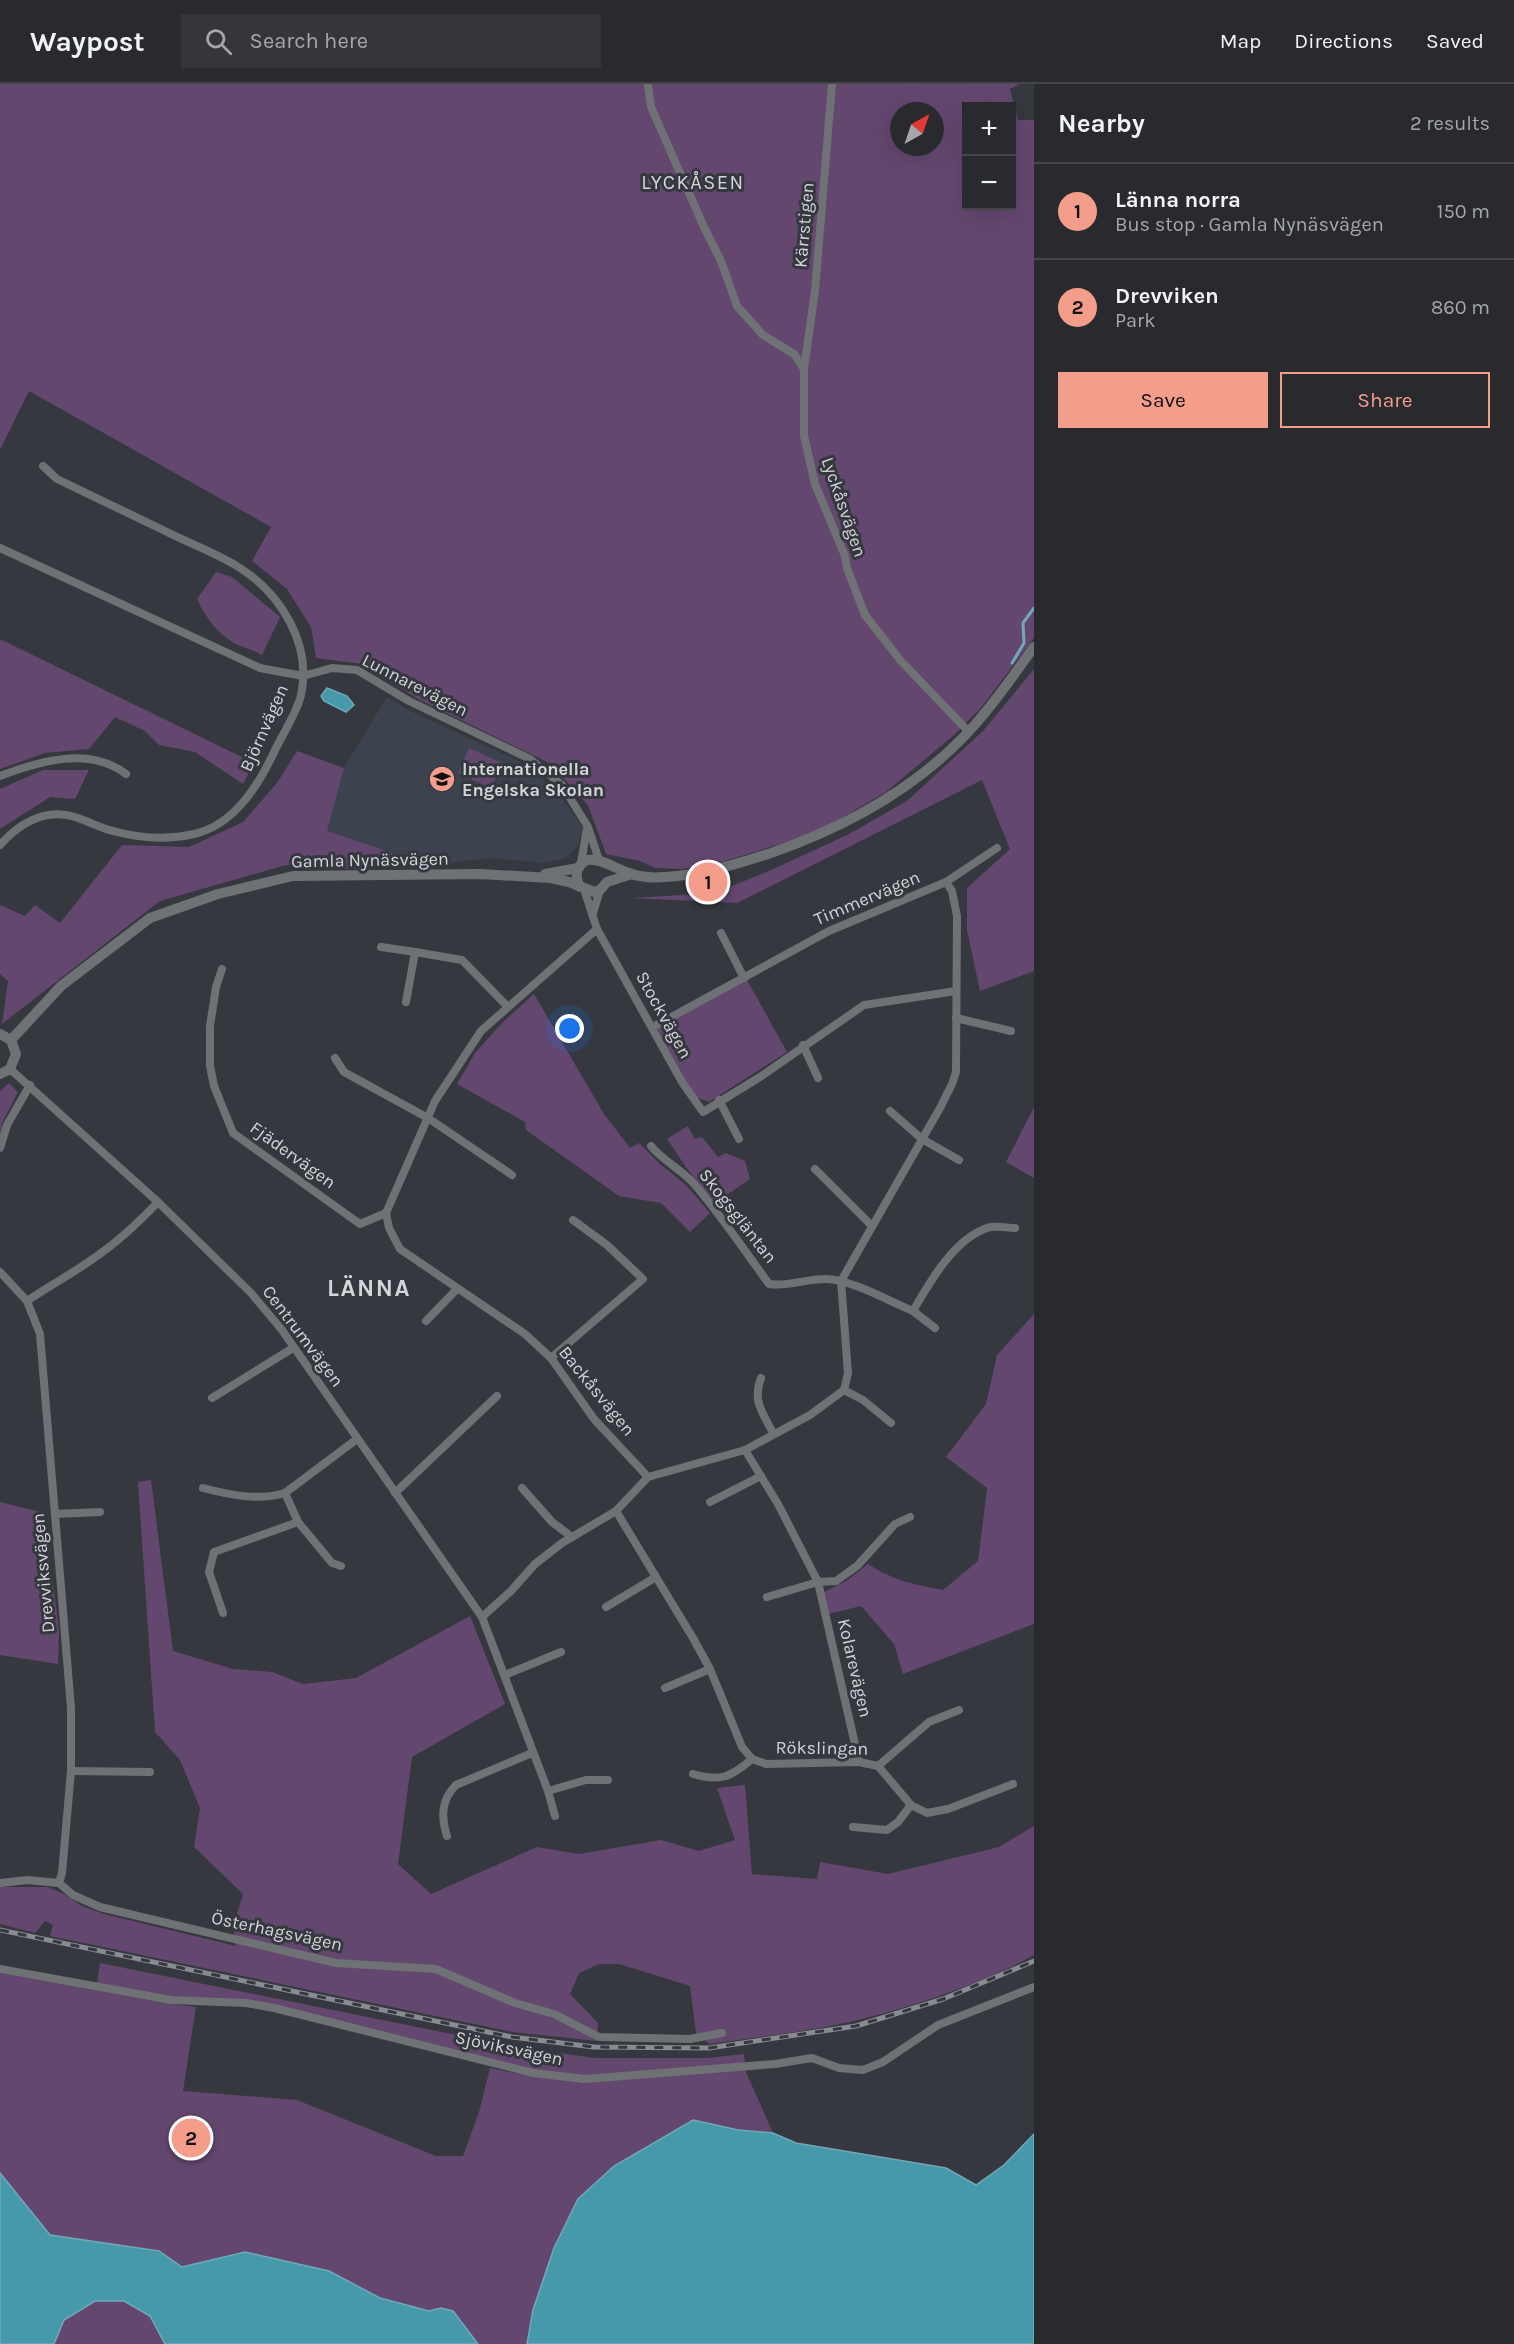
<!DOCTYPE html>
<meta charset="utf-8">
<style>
body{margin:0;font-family:Karla,sans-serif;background:#34363a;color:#f1f3f6}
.controls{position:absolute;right:18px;top:18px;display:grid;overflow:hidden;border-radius:0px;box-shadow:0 6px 24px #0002}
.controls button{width:54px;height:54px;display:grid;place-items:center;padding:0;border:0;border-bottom:2px solid #44464a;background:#282a2e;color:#f1f3f6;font:30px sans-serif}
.compass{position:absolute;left:890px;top:18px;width:54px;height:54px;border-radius:50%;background:#282a2e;box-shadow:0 6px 24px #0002;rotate:40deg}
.you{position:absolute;left:570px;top:945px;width:21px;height:21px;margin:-15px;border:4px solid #fff;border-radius:50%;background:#1a73e8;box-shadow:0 0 0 9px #1a73e833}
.badge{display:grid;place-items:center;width:39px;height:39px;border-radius:50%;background:#f49d8b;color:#111;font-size:20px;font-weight:700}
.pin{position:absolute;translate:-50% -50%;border:3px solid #fff;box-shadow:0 2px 6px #0006}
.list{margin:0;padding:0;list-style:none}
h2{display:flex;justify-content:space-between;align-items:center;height:78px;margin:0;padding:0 24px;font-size:26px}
h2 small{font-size:20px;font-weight:400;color:#a5a7aa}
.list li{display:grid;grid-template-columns:39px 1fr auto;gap:18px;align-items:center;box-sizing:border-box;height:96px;padding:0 24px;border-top:2px solid #44464a}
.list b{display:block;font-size:22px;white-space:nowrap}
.list p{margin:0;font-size:20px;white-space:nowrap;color:#a5a7aa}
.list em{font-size:20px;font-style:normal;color:#a5a7aa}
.actions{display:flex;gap:12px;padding:18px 24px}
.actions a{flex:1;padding:14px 0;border:2px solid #f49d8b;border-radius:0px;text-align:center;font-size:21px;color:#f49d8b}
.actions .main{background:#f49d8b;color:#111}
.icon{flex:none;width:33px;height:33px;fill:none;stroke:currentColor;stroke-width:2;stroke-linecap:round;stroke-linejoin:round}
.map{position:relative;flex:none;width:1034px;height:2260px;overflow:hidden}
header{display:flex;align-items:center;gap:36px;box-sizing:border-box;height:84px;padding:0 30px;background:#282a2e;border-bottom:2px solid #44464a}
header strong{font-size:28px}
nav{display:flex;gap:33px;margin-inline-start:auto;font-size:21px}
.search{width:420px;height:54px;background:#34363a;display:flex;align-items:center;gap:15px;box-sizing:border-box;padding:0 21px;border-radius:0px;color:#a5a7aa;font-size:22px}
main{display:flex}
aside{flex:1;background:#282a2e}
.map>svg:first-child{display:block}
.built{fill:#3d434e}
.green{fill:#64476f;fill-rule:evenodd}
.water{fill:#4698ab;stroke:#70aab9;stroke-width:1.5}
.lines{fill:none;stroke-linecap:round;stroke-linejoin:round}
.stream{stroke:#70aab9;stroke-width:3}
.minor{stroke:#6f7274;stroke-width:8}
.tertiary{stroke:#6f7274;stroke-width:10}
.rail-casing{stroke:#888b90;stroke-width:5}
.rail{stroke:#35383e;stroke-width:3;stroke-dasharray:9;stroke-linecap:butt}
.labels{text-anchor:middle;stroke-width:6;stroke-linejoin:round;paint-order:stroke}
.street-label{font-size:18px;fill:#d3d5d9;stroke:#35383e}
.poi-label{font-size:18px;font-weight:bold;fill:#d3d5d9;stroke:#35383e;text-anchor:start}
.neighbourhood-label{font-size:20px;letter-spacing:1.5px;fill:#d3d5d9;stroke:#35383e}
.district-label{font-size:24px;font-weight:bold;letter-spacing:1.5px;fill:#d3d5d9;stroke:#35383e}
</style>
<header>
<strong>Waypost</strong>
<div class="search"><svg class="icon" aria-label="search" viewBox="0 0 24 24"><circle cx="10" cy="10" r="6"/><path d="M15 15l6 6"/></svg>Search here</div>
<nav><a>Map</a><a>Directions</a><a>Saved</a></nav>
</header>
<main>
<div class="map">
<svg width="1034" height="2260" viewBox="0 0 1034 2260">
<rect width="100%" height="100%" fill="#35383e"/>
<polygon class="built" points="387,613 410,627 525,680 555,705 582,742 578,762 566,774 544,779 491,774 429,781 326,747 344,684"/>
<g class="green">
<path d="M0,0H1020L1010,5L1018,36H1034V554L980,625L954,651L886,708L831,740L796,755L715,780L681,785L655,784L640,777L606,770L588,721L549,679L418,615L361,580L316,574L311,543L287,505L252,477L271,443L29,307L0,366ZM966,22H1012V122H966ZM899,27H935V63H899Z"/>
<path d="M216,488L232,493L280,533L262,571C252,565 239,563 231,557C215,547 205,532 197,515Z"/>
<polygon points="0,555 254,679 243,700 195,668 159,661 145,647 115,633 89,665 45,669 0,685"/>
<polygon points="1034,585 1034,887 980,907 967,846 967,804 1010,765 982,696 737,819 632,814 715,809 769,787 849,750 907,717 983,647"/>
<polygon points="469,664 502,679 491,704 458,689"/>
<polygon points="297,667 344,684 327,747 429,781 352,785 286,781 160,817 2,940 8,897 0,890 0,821 25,832 35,821 60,839 122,761 189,763 243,738 277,699"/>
<polygon points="43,686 89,686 75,715 50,713 0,745 0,705"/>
<polygon points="747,896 787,968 709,1018 693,1012 657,944"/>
<polygon points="534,910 604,1030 630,1064 639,1059 660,1080 686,1101 710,1129 690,1148 661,1119 619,1112 526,1046 525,1038 457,1000 475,969 503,938"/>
<polygon points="9,999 18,1008 3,1037 0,1049 0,1007"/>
<polygon points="1034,1023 1034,1094 1006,1078"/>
<polygon points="688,1042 695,1055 702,1053 718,1073 726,1069 745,1077 750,1095 715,1119 688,1086 667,1055"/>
<path d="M1034,1230V1540L903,1590L894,1560L861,1522L828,1530L824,1508L846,1497L868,1480C892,1496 915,1501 943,1506L978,1477L987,1404L946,1373L986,1320L997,1271Z"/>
<path d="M151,1396L173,1567L233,1585L272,1588L303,1600L356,1594L470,1532L505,1620L412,1673L398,1780L431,1810L537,1763L579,1770L661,1756L699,1767L735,1756L717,1704L745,1701L752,1790L817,1795L820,1778L888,1790L999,1763L1034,1742V1871C985,1899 909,1924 854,1937C807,1948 757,1953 710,1960L696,1949L690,1902L619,1880H599L579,1889L570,1910L598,1939L597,1957L512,1948L50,1852L53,1841L45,1837L35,1849L0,1840V1803H48L64,1810L82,1822L104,1830L236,1862L233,1843L243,1810L194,1763L200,1724L180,1676L155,1648L138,1398Z"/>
<polygon points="0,1418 44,1429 59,1547 58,1580 0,1571"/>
<polygon points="100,1879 511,1962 594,1974 708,1974 744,1970 745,1980 586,1992 534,1986 275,1921 197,1916 97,1901"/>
<polygon points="0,1889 170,1920 196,1923 183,2007 297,2016 436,2072 463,2072 479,2028 490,1984 534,1993 745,1986 773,2049 738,2046 693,2036 638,2067 749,2260 0,2260"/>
</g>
<g class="water">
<polygon points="327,604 347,612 354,621 346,628 324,617 321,612"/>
<polygon points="693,2036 738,2046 773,2049 796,2059 946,2084 976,2101 1004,2081 1034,2050 1034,2260 527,2260 533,2226 554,2164 578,2115 614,2082"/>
<polygon points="0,2089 50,2151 159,2167 182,2183 245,2168 329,2187 380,2214 429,2227 441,2224 453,2227 478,2260 165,2260 150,2232 124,2217 95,2217 64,2236 54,2260 0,2260"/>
</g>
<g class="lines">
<polyline class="stream" points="1012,579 1024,559 1023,539 1034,524"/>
<g class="minor">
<polyline points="648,0 651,23 704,143 721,177 737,222 763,251 794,270 804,285"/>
<polyline points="832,0 815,207 804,285 804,352 815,400 845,472 847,484 865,531 901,577 968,647"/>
<polyline points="0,464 260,584 303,592 332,584 357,586 409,617 530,675 562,701 588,743 599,776"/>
<path d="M0,692C40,677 89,662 126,690"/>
<path d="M0,761C20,739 45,724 75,733C88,737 100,744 113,747C139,754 168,756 194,750C235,741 260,699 276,664C283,650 298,626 301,611C312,561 282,511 240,484C217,469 188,459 163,446C128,429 92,412 57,395L43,382"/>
<polyline points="581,779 587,744"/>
<polyline points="584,805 597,845 682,998 703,1028 760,993 864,921 956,907"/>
<polyline points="593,829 600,806"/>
<polyline points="597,845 481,947 435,1017 386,1129 389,1144 400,1165 525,1250 551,1274 594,1335 648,1393"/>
<polyline points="721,849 744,894"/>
<polyline points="381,863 415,868"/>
<polyline points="222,885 216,903 210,942 210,982 214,1002 233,1049 360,1140 386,1129"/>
<polyline points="406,918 415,868 462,876 508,923"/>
<polyline points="956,934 1011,947"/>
<polyline points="653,943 829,847 946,798 997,764"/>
<polyline points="803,961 818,994"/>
<polyline points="335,974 344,988 428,1034 512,1091"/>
<polyline points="10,985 158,1118 251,1209 282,1246 482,1533 548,1707 555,1732"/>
<polyline points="719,1016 739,1055"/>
<polyline points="890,1027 922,1055 959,1076"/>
<path d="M651,1062C664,1078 683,1086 696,1102C722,1133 745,1167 769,1200C788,1203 805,1195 825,1195C848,1194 891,1218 913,1227"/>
<polyline points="0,1064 7,1041 30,1001"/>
<polyline points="815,1085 872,1142"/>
<polyline points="0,1188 27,1217 40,1250 71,1624 71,1687 62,1789 59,1799"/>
<path d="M27,1217C49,1202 72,1190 94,1174C118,1158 138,1139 158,1118"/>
<polyline points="426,1237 457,1205"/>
<path d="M935,1244L913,1227C930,1198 953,1156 987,1144C994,1141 1007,1144 1015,1144"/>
<polyline points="551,1274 643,1195 607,1161 573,1136"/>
<path d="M761,1294C752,1317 763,1329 773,1349"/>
<polyline points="844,1306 863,1316 891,1339"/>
<polyline points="212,1314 293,1264"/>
<polyline points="745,1366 778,1420 818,1498 859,1678"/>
<path d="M203,1404C230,1411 258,1417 285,1409L298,1438"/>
<polyline points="522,1404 552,1438 572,1453"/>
<polyline points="285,1409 357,1355"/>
<polyline points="395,1409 497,1312"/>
<polyline points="710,1418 761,1392"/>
<polyline points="616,1427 693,1554 710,1585 742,1663 752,1675 766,1680 859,1678 878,1682 911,1721 927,1729 948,1725 1013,1700"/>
<polyline points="55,1430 100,1428"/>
<polyline points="767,1513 818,1498 836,1497 857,1482 895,1440 910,1433"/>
<polyline points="606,1523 656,1493"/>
<polyline points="223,1529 209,1488 214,1468 298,1438 332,1479 341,1482"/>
<polyline points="482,1533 511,1507 535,1480 562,1459 616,1427 648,1393 745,1366 810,1331 844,1306 848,1289 841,1197 940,1024 952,1000 956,988 957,832 952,807 946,798"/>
<polyline points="505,1591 561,1568"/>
<polyline points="665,1604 710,1585"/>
<polyline points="878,1682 929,1638 959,1626"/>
<polyline points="71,1687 150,1688"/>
<path d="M693,1690C721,1698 731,1693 752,1675"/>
<polyline points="548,1707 586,1696 608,1696"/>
<polyline points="853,1743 887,1746 898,1738 911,1721"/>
<path d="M447,1752C441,1733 441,1716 456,1701L532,1669"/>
<polyline points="0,1799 27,1796 59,1799 73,1811 100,1823 336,1879 436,1885 515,1919 554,1930 599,1953 690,1955 722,1949"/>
<polyline points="0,1885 171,1916 246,1919 274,1924 533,1989 585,1995 775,1980 812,1974 839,1984 863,1986 883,1978 938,1941 1034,1903"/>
</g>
<g class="tertiary">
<polyline points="545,790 578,784"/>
<path d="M580,803C574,792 576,782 587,776C601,774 616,785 629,789C639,793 654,794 665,793C702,791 736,780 771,769C854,740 933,695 988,625C1004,605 1019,584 1034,563"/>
<polyline points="0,950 11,956 16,970 10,985 0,990"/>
<polyline points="11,956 61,902 150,834 218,810 293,792 480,790 551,794 569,798 594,808 600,806 607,798 632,790"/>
</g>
<g class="rail-casing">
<polyline id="rail" points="0,1846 512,1953 594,1963 709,1964 856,1942 943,1915 1034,1877"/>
</g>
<use href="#rail" class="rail"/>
</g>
<defs>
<g id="school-disc" transform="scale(1.35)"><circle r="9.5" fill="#f49d8b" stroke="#35383e"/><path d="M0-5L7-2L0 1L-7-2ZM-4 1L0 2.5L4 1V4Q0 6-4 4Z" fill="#111"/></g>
</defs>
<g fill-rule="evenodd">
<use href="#school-disc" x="442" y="695"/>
</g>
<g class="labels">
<g class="street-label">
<text transform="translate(804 141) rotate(-85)" y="6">Kärrstigen</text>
<text transform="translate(844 423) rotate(71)" y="6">Lyckåsvägen</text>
<text transform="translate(415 601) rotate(27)" y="6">Lunnarevägen</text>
<text transform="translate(264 644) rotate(-66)" y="6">Björnvägen</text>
<text transform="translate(370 776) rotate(-1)" y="6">Gamla Nynäsvägen</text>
<text transform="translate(867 814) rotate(-23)" y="6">Timmervägen</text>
<text transform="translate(664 931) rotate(61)" y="6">Stockvägen</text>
<text transform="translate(293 1071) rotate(36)" y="6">Fjädervägen</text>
<text transform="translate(738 1132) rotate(52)" y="6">Skogsgläntan</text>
<text transform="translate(303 1252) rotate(53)" y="6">Centrumvägen</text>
<text transform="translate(597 1307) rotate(51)" y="6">Backåsvägen</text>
<text transform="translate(43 1489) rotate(-95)" y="6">Drevviksvägen</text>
<text transform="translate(855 1584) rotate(77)" y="6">Kolarevägen</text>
<text transform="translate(822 1664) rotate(1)" y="6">Rökslingan</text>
<text transform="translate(277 1847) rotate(12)" y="6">Österhagsvägen</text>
<text transform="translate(509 1964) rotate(12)" y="6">Sjöviksvägen</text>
</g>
<g class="poi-label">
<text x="462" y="691">Internationella<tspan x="462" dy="21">Engelska Skolan</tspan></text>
</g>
<g class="neighbourhood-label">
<text x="693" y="105">LYCKÅSEN</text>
</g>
<g class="district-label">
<text x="369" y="1212">LÄNNA</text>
</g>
</g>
</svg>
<div class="controls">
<button>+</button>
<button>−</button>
</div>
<svg class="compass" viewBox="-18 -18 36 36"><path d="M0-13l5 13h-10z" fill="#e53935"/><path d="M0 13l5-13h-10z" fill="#a5a7aa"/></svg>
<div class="you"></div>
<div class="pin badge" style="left:708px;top:798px">1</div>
<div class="pin badge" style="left:191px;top:2054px">2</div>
</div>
<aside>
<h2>Nearby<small>2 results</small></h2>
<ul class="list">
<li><span class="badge">1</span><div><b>Länna norra</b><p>Bus stop · Gamla Nynäsvägen</p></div><em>150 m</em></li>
<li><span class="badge">2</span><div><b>Drevviken</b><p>Park</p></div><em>860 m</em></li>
</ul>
<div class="actions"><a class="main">Save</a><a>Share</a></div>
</aside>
</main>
